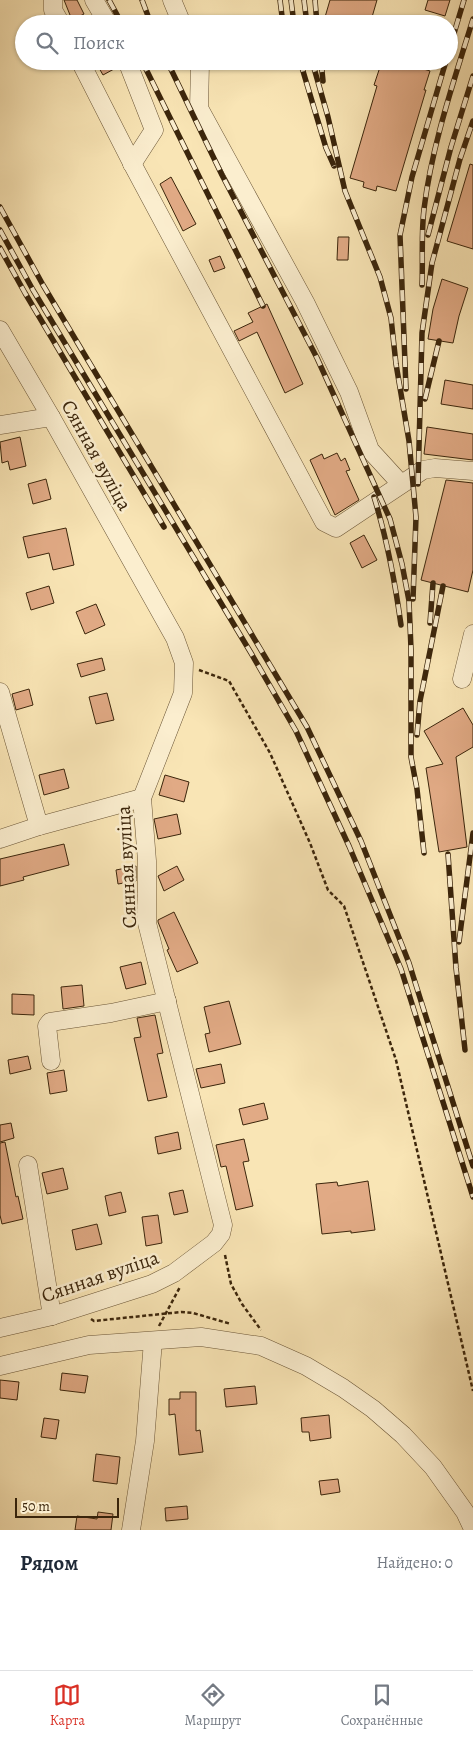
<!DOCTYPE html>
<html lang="ru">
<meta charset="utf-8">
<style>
body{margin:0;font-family:Alegreya,serif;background:#f2f2f3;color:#1f2937}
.scale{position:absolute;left:15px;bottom:12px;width:104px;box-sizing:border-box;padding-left:5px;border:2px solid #3b250b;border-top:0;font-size:14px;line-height:18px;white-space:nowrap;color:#3b250b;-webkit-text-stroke:4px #fbeecf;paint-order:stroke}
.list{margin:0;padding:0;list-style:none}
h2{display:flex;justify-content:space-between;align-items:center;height:65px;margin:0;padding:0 20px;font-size:21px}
h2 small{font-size:16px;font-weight:400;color:#747a83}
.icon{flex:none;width:28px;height:28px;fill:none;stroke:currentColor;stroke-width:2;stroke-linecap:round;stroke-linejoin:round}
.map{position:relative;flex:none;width:473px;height:1530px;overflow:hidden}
.search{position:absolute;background:#fff;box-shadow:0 1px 4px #0004;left:15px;right:15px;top:15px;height:55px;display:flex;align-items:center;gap:12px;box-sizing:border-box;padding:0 18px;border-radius:28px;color:#747a83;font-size:19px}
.sheet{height:140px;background:#fff}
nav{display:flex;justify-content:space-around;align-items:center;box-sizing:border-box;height:70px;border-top:1px solid #e0e1e3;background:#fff;font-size:14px;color:#747a83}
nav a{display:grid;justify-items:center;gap:2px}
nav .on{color:#d93025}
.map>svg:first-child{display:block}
.building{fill:#e1aa85;stroke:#3b250b}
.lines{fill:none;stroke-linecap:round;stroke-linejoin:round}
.minor-casing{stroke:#6a5536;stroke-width:19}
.path{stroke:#3b250b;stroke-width:2.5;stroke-dasharray:4 2.5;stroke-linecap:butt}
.minor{stroke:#fbeecf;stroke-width:18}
.rail-casing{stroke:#3b250b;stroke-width:5.5}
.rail{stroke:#fbeecf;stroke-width:4;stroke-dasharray:11;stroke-linecap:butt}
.labels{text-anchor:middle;stroke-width:5;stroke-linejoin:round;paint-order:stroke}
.street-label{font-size:20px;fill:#3b250b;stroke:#fbeecf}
</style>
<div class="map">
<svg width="473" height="1530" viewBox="0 0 473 1530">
<rect width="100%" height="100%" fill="#f9e5b5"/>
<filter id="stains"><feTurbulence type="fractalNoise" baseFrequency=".004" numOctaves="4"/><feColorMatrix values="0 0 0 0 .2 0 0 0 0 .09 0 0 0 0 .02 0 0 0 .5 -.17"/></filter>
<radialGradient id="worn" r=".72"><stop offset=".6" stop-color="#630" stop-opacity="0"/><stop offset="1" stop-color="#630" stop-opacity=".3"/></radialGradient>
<g class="building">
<polygon points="64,0 77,0 84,14 72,20"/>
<polygon points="330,0 377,0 370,24 323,24"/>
<polygon points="428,0 450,0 445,16 425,10"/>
<polygon points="95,61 110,61 114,69 103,75"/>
<polygon points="382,61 398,61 430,71 424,90 426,90 396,191 377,186 376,191 363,187 364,182 350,178 377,86 374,85"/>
<polygon points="470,164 473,165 473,249 447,241"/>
<polygon points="171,177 196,224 183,231 160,184"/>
<polygon points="338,237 349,237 348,260 337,260"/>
<polygon points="220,256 225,268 214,272 209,260"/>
<polygon points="442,279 468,288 459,316 453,343 428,339 433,309"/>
<polygon points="267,304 303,384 285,393 257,332 239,341 234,331 253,322 248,313"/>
<polygon points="445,380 473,385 473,409 441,404"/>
<polygon points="427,427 473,434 473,460 424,454"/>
<polygon points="20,437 26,466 10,470 8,461 2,463 0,442"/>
<polygon points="337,453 341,461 345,458 350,470 346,471 359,500 335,515 310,460 322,454 324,459"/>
<polygon points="46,479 51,499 33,504 28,484"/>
<polygon points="446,480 473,483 473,570 468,592 421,580"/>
<polygon points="66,528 74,565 53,570 49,553 28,558 23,537"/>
<polygon points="364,535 377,560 362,568 350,543"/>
<polygon points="49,586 54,603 31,610 26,593"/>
<polygon points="96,604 105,625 85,634 76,612"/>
<polygon points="102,658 105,670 81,677 77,664"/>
<polygon points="29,689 33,705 16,710 12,694"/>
<polygon points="107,693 114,720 96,724 89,697"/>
<polygon points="463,708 473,725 473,747 456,757 467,847 439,852 426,768 443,764 424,731"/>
<polygon points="64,769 69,788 44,795 39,775"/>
<polygon points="165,775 189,782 184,802 159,795"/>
<polygon points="177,814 181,834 158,839 154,819"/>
<polygon points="64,844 69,865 23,877 24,880 0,886 0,859"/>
<polygon points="136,866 136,881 118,884 116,870"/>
<polygon points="177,866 184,880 164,891 158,876"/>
<polygon points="174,912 198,963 177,972 167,950 169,949 158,922 158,920"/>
<polygon points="141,962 146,984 126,989 120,967"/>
<polygon points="82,985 84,1006 63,1009 61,987"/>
<polygon points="12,994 34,995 34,1015 12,1014"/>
<polygon points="229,1001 241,1044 209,1052 205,1034 210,1033 204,1007"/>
<polygon points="155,1015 163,1053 157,1054 167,1097 148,1101 134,1038 141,1037 137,1018"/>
<polygon points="28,1056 31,1069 10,1074 8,1060"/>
<polygon points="221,1064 225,1083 201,1088 196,1069"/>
<polygon points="64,1070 67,1091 50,1094 47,1073"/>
<polygon points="264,1103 268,1119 243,1125 239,1109"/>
<polygon points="11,1123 14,1138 0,1142 0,1125"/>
<polygon points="178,1132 181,1149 158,1154 155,1137"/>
<polygon points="244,1139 249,1161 243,1162 253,1206 236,1210 226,1166 221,1167 216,1145"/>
<polygon points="5,1142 16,1197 18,1196 23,1219 2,1224 0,1215 0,1143"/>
<polygon points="63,1168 68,1189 47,1194 42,1173"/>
<polygon points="368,1181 375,1230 351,1233 351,1231 322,1234 316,1184 337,1182 338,1186"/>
<polygon points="183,1190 188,1212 174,1215 169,1193"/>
<polygon points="121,1192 126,1212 109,1216 105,1196"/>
<polygon points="158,1215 162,1243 146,1246 142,1217"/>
<polygon points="97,1224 102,1244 76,1250 72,1230"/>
<polygon points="62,1373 88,1376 85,1393 60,1390"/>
<polygon points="0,1380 19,1382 17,1400 0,1398"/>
<polygon points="255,1386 257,1404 226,1407 224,1389"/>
<polygon points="180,1392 196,1392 196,1431 200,1430 203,1452 179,1455 175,1414 169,1415 169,1399 180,1399"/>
<polygon points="329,1415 331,1438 310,1441 309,1432 302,1432 301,1418"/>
<polygon points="44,1418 59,1420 56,1439 41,1437"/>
<polygon points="96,1454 120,1457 117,1484 93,1481"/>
<polygon points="338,1479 340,1492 321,1495 319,1481"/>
<polygon points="187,1506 188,1519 166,1521 165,1508"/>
<polygon points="98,1512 113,1514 111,1530 75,1530 77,1516 97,1519"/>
</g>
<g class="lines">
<g class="minor-casing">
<g id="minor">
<polyline points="53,0 53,10 61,24"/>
<polyline points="94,0 108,24"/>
<polyline points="172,0 182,24"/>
<polyline points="80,61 135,169 324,522 336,528 423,470 435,468 473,471"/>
<polyline points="127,61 154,130 132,164"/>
<polyline points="198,61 200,64 199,108 305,302 349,392 370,450 401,484"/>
<polyline points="0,330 51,417 175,638 184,663 183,693 142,798 147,861 147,923 223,1225 221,1234 214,1243 174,1273 152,1284 52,1316 0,1328"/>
<polyline points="0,425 51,417"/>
<polyline points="462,679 473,634"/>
<polyline points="0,692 39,826"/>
<polyline points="0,839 39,826 142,798"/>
<polyline points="51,1061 47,1026 50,1022 111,1013 167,1001"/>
<polyline points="28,1165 52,1316"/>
<polyline points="0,1366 89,1345 201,1337 261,1346 306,1366 343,1388 373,1409 403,1435 433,1467 465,1512 473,1529"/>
<polyline points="131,1530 145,1441 153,1341"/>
</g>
</g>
<g class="path">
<polyline points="199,670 229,681 270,753 310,843 328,890 344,906 396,1060 473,1391"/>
<polyline points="225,1255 231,1284 242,1304 261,1330"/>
<polyline points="91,1319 94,1321 181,1312 193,1313 231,1324"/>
<polyline points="159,1326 180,1287"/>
</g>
<use href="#minor" class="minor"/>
<g class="rail-casing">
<g id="rail">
<polyline points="109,0 122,24"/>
<polyline points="142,0 151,24"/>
<polyline points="280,0 283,24"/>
<polyline points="291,0 294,24"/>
<polyline points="304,0 307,24"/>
<polyline points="315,0 317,24"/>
<polyline points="449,50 464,0"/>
<polyline points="142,61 263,306"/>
<polyline points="167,61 222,175 317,358 390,519 402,564 409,601 411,649 411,757 417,789 424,853"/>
<polyline points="300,61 326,148 334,166"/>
<polyline points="312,61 328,117 345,191 380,277 391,318 396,364 409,441 416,517 413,599"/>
<polyline points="321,61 323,81"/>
<polyline points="0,207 43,285 307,727 361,841 409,963 473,1166"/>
<polyline points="0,230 33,290 251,653 296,731 349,846 401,969 473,1197"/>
<polyline points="428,235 451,147 473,76"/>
<polyline points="0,248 25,293 164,527"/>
<path d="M422,285C423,260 421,234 424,209C432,144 454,81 473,19"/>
<polyline points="406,389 400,235 412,177 446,61"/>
<polyline points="425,399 439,341"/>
<polyline points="418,484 422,333 432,263 460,159 473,121"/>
<path d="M374,497C387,539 395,582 401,625"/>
<polyline points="430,623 433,583"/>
<polyline points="417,735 420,701 443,586"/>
<polyline points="448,854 456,968 465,1050"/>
<polyline points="459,942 473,833"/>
</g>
</g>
<use href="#rail" class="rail"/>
</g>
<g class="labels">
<g class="street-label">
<text transform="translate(97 455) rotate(61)" y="7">Сянная вуліца</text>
<text transform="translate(126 867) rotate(-93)" y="7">Сянная вуліца</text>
<text transform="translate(100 1276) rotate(-19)" y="7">Сянная вуліца</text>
</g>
</g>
<rect width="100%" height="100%" filter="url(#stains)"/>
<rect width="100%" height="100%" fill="url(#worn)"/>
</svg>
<div class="scale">50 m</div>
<div class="search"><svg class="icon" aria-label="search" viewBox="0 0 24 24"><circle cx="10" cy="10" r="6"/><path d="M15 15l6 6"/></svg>Поиск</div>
</div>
<section class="sheet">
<h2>Рядом<small>Найдено: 0</small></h2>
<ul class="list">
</ul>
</section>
<nav>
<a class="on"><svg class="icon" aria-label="map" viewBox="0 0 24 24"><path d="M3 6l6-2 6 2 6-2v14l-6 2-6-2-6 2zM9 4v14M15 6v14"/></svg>Карта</a>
<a><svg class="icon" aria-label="directions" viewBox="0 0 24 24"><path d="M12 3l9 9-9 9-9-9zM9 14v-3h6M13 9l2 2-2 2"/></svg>Маршрут</a>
<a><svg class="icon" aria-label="saved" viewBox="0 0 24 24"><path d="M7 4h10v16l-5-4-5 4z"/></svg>Сохранённые</a>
</nav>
